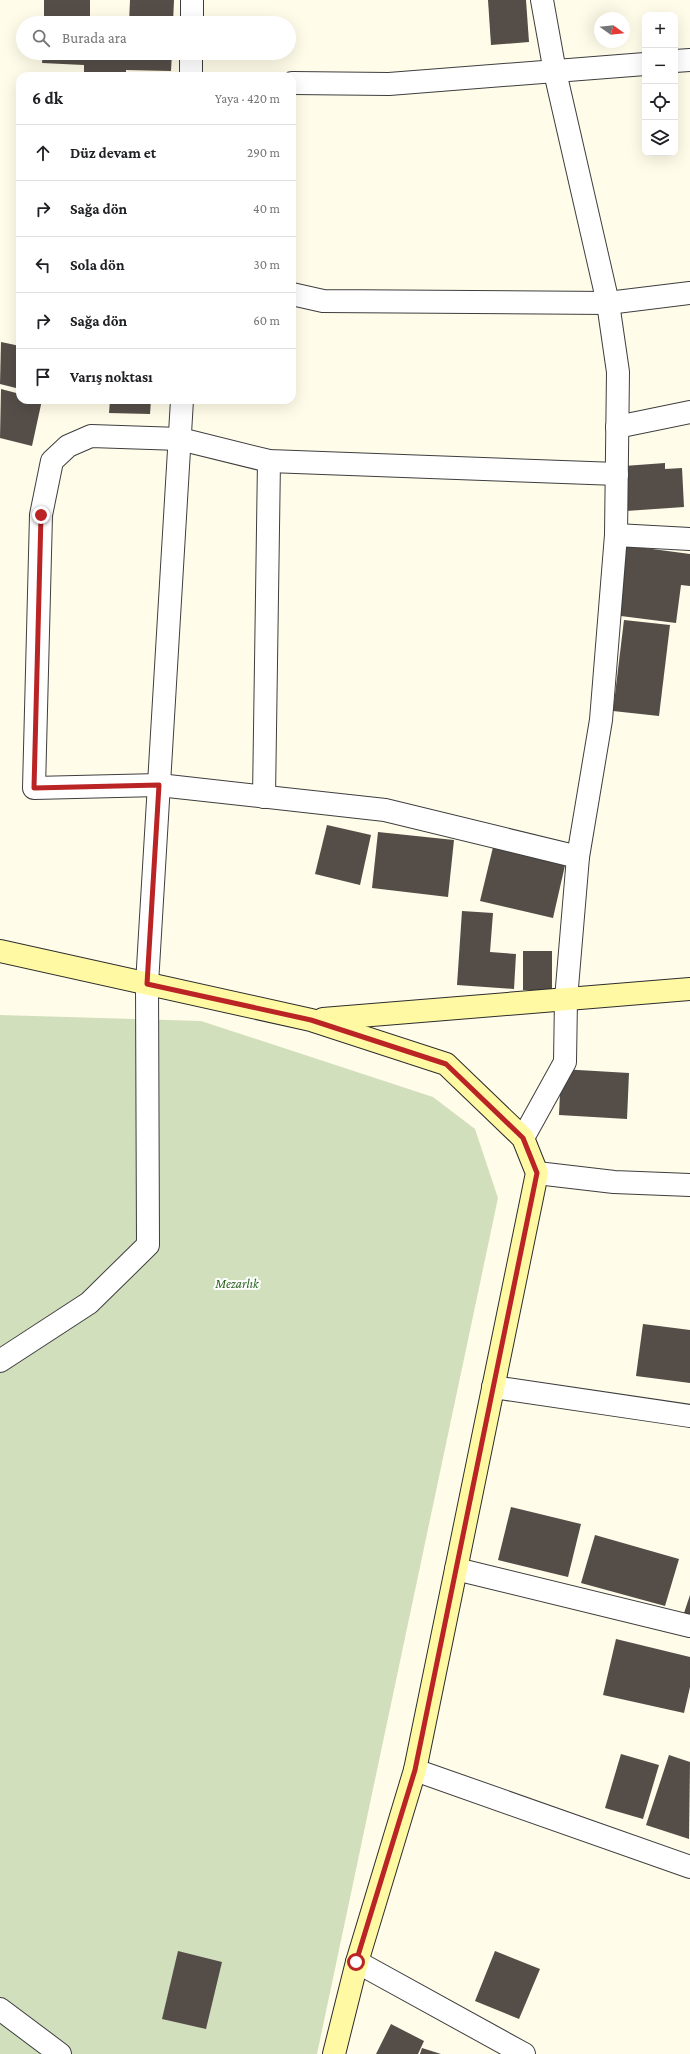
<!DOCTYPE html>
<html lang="tr">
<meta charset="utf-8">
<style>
body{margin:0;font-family:"Crimson Pro",serif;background:#f2f2f2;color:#202124}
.controls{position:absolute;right:12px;top:12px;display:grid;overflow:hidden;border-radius:8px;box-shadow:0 4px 16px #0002}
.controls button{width:36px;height:36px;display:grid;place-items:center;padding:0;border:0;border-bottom:1px solid #e0e0e0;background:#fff;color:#202124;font:20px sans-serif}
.compass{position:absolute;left:594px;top:12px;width:36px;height:36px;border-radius:50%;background:#fff;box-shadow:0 4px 16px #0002;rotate:105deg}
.stop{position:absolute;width:12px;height:12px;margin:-9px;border:3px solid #ba2425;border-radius:50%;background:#fff}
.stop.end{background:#ba2425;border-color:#fff;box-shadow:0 1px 4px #0008}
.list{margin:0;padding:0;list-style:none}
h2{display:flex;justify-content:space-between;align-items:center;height:52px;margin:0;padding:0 16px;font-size:17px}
h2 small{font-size:13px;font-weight:400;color:#757577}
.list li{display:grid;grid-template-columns:26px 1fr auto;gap:12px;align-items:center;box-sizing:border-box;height:56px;padding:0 16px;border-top:1px solid #e0e0e0}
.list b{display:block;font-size:15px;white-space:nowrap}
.list em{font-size:13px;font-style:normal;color:#757577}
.icon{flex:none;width:22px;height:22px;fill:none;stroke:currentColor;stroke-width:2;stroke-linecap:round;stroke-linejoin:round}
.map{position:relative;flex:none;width:690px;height:2054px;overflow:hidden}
.search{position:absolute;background:#fff;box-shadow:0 4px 16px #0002;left:16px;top:16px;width:280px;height:44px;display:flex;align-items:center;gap:10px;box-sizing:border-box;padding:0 14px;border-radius:22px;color:#757577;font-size:15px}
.panel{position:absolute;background:#fff;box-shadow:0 4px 16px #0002;left:16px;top:72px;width:280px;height:332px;border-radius:12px}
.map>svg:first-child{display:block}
.cemetery{fill:#d2dfbc}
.building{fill:#544d48}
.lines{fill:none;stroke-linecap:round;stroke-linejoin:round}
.street-casing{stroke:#3e3e3e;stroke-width:24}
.secondary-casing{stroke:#2d2d2d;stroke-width:24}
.street{stroke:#fff;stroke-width:22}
.secondary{stroke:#fff9a4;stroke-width:22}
.route{stroke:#ba2425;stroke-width:5}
.labels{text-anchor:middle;stroke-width:4;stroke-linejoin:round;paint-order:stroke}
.park-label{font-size:13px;font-style:italic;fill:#28621c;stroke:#fff}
</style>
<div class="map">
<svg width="690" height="2054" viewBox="0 0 690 2054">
<rect width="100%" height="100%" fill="#fffce9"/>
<polygon class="cemetery" points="0,1015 201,1021 433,1097 475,1129 498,1198 317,2054 0,2054"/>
<g class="building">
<rect x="44" y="0" width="46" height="23"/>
<polygon points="130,0 174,0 173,23 129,23"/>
<polygon points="488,0 526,0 529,42 491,45"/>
<polygon points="43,53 172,53 171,71 126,70 126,76 84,76 84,65 42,63"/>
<polygon points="1,342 20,346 20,389 0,384"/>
<polygon points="1,389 20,394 20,400 42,400 32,446 0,438"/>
<polygon points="110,400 151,400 150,414 109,413"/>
<polygon points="665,463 665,469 682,468 684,507 626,511 624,466"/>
<polygon points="622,545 690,554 690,586 681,585 676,623 613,615"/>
<polygon points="624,620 670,625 659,716 613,711"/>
<polygon points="327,825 371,835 360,885 315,874"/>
<polygon points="378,832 454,840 448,897 372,888"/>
<polygon points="494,843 566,861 553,918 480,901"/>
<polygon points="462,911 493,913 490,952 516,954 514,989 457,985"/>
<rect x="523" y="951" width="29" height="39"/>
<polygon points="561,1069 629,1073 627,1119 559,1115"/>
<polygon points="643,1324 690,1330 690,1383 636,1376"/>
<polygon points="511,1507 581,1524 568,1577 498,1560"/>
<polygon points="595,1535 679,1559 665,1606 581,1583"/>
<polygon points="690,1595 690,1618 683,1616"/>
<polygon points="616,1639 690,1657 690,1687 684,1713 603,1695"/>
<polygon points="621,1754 659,1765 643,1819 605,1808"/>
<polygon points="669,1755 690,1762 689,1839 646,1825"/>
<polygon points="178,1951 222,1962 206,2029 162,2019"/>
<polygon points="495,1951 540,1969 519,2019 475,2001"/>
<polygon points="391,2024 424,2041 418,2054 376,2054"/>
<polygon points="422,2048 441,2054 420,2054"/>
</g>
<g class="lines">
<g class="street-casing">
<g id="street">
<polyline points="192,23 192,0"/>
<polyline points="675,61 690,60"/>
<polyline points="191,76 191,53"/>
<polyline points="292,83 389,84 645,64"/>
<polyline points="292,294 323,301 608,303 690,293"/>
<polyline points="617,427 690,412"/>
<polyline points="616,535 690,539"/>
<polyline points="264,797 269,461"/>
<polyline points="578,857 385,810 159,785 34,788 41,515 52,461 68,446 91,436 180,439 269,461 617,474"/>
<polyline points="523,1138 565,1062 566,999 578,857 601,720 616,535 618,372 608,303 555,72 542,0"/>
<polyline points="537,1173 614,1182 690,1185"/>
<polyline points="0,1361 89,1303 148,1245 147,984 182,400"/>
<polyline points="493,1387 690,1416"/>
<polyline points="456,1569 690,1626"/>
<polyline points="415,1770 690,1867"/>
<polyline points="357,1962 524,2054"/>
<polyline points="0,2009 60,2054"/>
</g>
</g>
<g class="secondary-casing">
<g id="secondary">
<polyline points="0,951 311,1020 446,1064 523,1138 537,1173 415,1770 357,1962 334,2054"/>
<polyline points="323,1019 690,989"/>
</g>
</g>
<use href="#street" class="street"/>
<use href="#secondary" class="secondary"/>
</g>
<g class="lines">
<polyline class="route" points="41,515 34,788 159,785 147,984 311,1020 446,1064 523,1138 537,1173 415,1770 356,1962"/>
</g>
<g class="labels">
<g class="park-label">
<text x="237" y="1288">Mezarlık</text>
</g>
</g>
</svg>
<div class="controls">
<button>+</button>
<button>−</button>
<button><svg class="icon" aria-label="locate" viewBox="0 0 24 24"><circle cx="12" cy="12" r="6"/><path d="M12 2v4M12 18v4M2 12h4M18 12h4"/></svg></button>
<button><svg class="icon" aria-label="layers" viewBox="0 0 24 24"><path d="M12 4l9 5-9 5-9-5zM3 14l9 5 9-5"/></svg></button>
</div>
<svg class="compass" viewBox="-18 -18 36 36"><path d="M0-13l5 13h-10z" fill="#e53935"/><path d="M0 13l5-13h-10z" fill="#757577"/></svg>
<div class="stop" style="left:356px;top:1962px"></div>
<div class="stop end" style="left:41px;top:515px"></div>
<div class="search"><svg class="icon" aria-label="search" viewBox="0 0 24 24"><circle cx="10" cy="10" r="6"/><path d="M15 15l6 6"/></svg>Burada ara</div>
<section class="panel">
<h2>6 dk<small>Yaya · 420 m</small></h2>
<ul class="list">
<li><svg class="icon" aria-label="ahead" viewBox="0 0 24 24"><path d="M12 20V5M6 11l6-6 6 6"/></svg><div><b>Düz devam et</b></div><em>290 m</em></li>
<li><svg class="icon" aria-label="right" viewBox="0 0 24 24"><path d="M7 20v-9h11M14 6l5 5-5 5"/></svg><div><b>Sağa dön</b></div><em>40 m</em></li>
<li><svg class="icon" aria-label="left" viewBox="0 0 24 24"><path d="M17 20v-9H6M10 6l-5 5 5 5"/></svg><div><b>Sola dön</b></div><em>30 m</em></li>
<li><svg class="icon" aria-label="right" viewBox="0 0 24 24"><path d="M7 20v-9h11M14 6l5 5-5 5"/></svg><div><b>Sağa dön</b></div><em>60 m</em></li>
<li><svg class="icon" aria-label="arrive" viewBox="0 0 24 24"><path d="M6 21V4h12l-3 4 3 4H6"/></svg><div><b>Varış noktası</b></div></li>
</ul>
</section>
</div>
